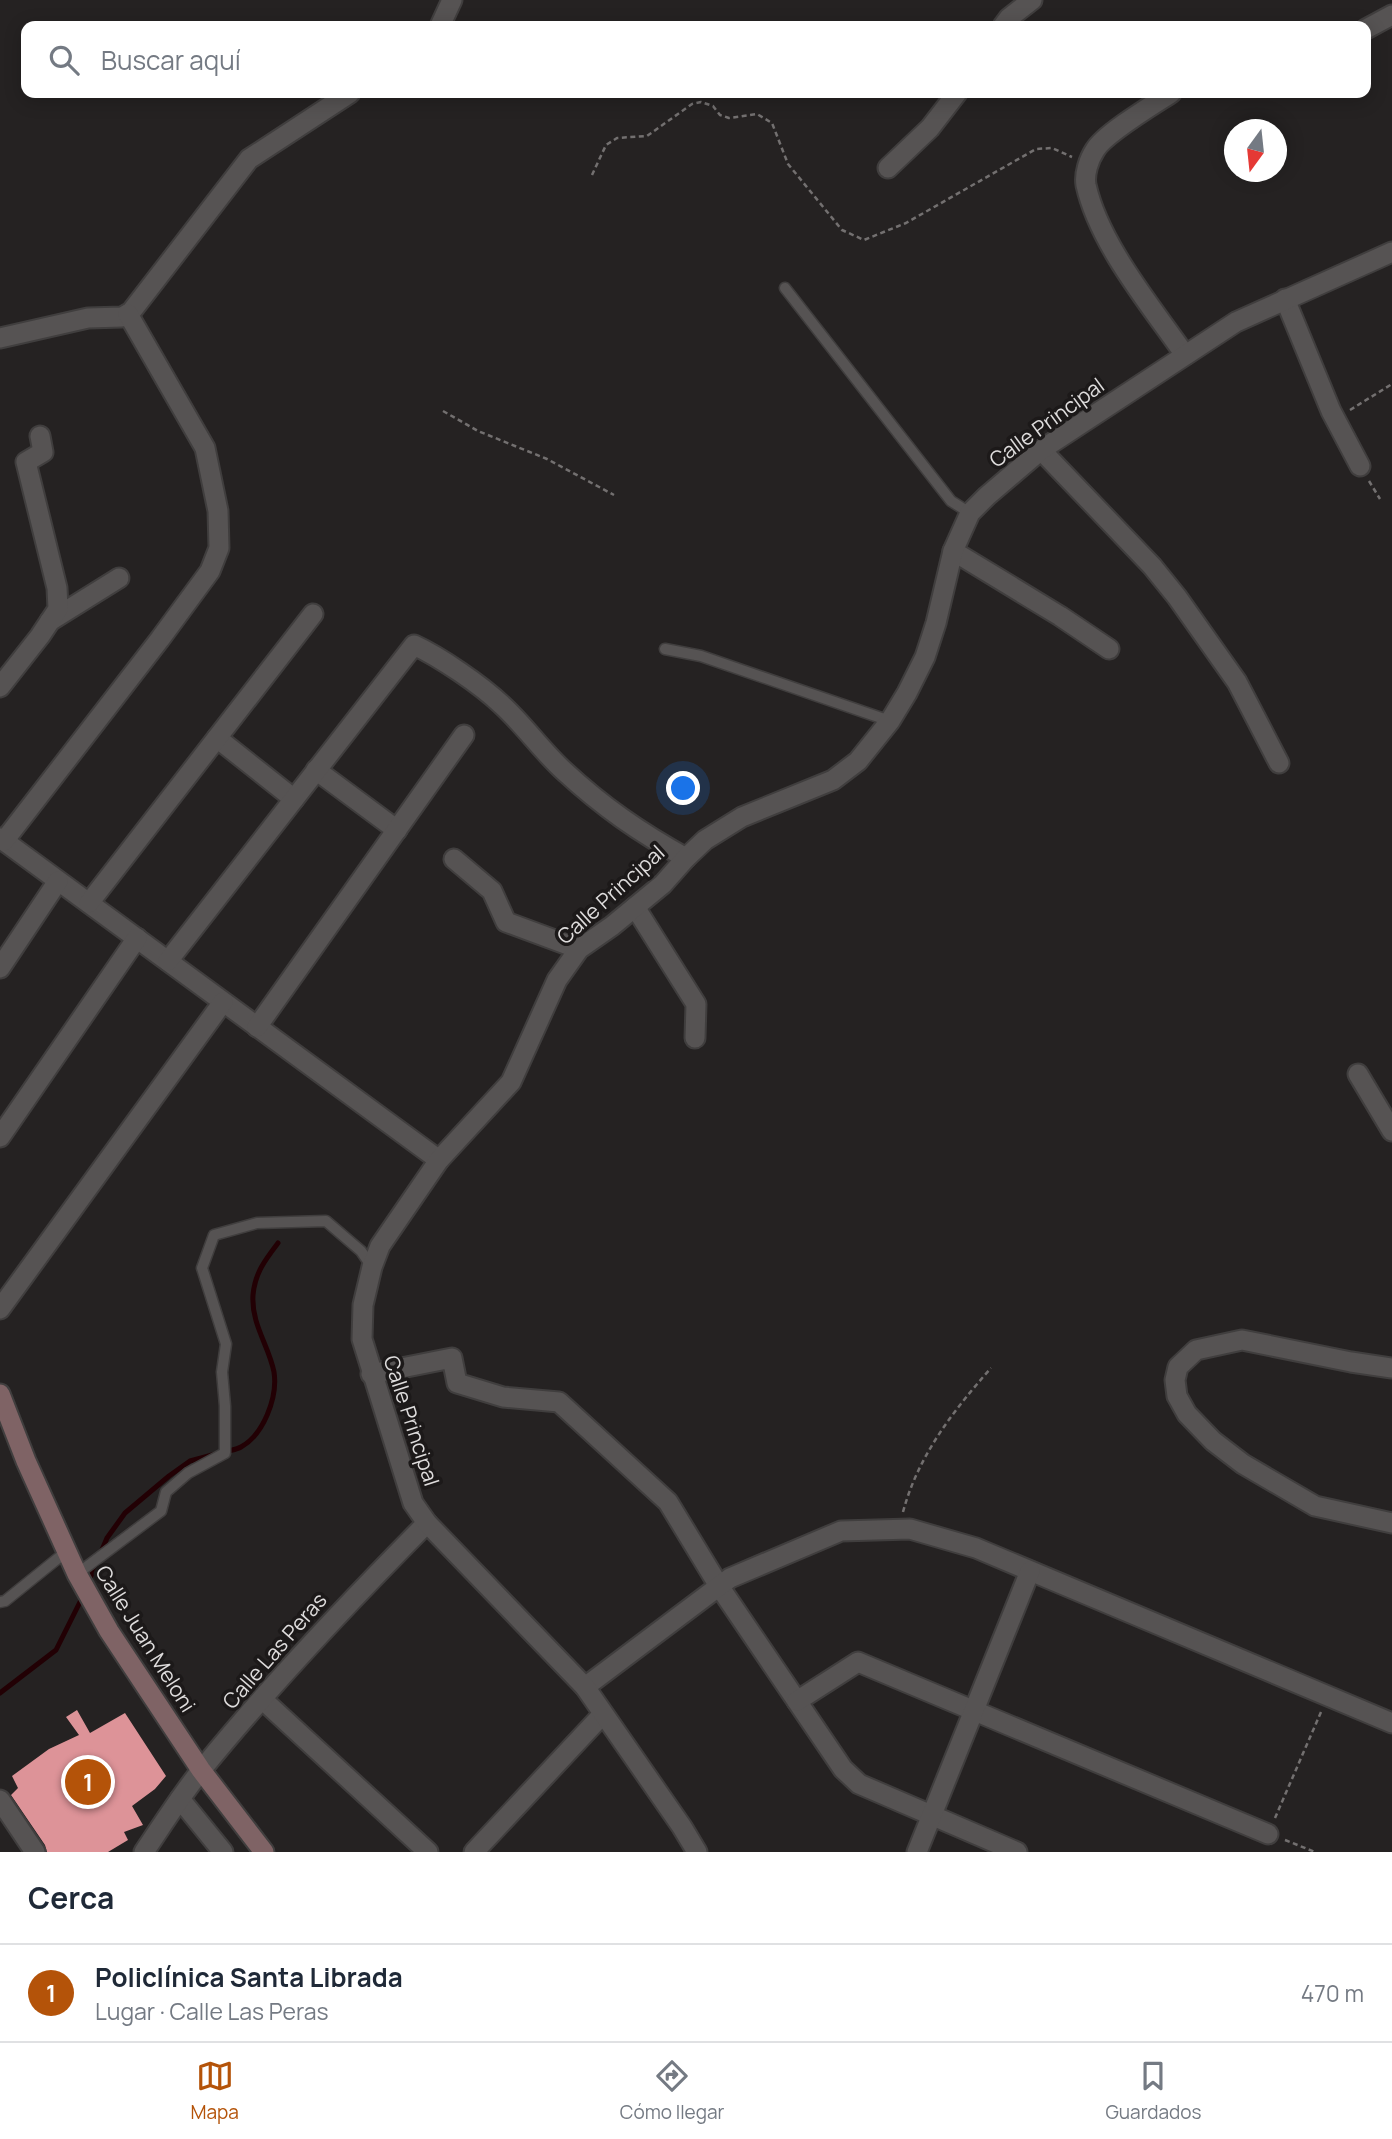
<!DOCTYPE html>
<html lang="es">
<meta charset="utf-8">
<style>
body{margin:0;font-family:Manrope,sans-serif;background:#f6f6f7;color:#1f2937}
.compass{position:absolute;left:1224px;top:119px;width:63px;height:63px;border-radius:50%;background:#fff;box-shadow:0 4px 18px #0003;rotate:195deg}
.you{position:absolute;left:684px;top:789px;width:24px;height:24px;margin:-18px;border:5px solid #fff;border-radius:50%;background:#1a73e8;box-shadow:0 0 0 10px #1a73e833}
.badge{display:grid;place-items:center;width:46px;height:46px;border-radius:50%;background:#b45309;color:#fff;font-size:23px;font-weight:700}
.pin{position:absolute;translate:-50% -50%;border:4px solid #fff;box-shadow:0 2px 7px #0006}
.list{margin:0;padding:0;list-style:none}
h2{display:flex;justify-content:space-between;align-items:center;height:91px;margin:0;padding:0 28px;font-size:30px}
h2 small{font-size:23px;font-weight:400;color:#747a83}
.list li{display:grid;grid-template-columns:46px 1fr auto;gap:21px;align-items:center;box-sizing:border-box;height:98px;padding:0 28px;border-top:2px solid #e0e1e3}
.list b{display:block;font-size:26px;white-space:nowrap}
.list p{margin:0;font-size:23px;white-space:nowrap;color:#747a83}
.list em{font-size:23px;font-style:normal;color:#747a83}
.icon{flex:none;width:38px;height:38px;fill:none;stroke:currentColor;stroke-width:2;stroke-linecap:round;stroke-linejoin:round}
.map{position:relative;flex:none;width:1392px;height:1852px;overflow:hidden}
.search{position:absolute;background:#fff;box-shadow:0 4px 18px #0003;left:21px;right:21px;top:21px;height:77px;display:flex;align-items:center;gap:18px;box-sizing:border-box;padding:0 24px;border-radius:14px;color:#747a83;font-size:26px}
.sheet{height:189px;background:#fff}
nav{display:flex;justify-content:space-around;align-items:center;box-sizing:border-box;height:98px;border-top:2px solid #e0e1e3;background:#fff;font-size:19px;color:#747a83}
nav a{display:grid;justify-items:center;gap:4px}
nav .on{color:#b45309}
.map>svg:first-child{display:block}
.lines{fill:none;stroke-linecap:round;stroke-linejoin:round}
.stream{stroke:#220004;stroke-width:5}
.building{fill:#dd9398}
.service-casing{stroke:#403e3e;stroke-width:13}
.minor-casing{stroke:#403e3e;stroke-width:23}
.tertiary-casing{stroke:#403e3e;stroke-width:23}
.secondary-casing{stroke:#403e3e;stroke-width:23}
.path{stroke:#737070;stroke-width:2.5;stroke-dasharray:5 3.5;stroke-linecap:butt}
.service{stroke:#565353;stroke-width:10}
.minor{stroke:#565353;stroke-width:19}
.tertiary{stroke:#565353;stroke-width:19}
.secondary{stroke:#7f6365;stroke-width:19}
.labels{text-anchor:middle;stroke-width:7;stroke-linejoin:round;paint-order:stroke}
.street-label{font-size:21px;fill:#dedcdc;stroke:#1c1919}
</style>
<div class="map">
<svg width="1392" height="1852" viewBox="0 0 1392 1852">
<rect width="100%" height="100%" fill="#252222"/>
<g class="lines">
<g class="stream">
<path d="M225,1452C230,1450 236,1450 241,1447C263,1435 278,1398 274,1372C269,1346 251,1324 253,1295C255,1273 265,1260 278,1243"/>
<polyline points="88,1583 107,1538 125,1513 169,1476 190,1461 216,1454"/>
<polyline points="0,1693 56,1650 83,1596"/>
</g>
</g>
<polygon class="building" points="77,1710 90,1733 125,1713 166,1776 155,1789 132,1806 143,1825 124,1832 128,1840 108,1852 47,1852 45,1845 11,1795 18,1788 12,1776 49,1749 79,1735 66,1717"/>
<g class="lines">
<g class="service-casing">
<g id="service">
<polyline points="785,288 951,501 970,513"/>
<polyline points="665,649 701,656 890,721"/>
<polyline points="77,1574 161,1511 166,1492 188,1473 225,1453 225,1406 222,1372 226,1344 202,1268 214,1235 257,1223 326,1221 361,1251 372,1267"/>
<polyline points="0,1602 5,1601 67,1551"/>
</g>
</g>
<g class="minor-casing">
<g id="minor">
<polyline points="440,26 452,0"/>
<polyline points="1003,26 1009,18 1032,0"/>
<polyline points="1366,29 1392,15"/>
<path d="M1171,93C1154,104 1104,134 1095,150C1089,159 1084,174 1086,185C1099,244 1151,306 1185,355"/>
<polyline points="888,168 930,128 957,93"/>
<polyline points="1285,299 1331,411 1360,466"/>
<polyline points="0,338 88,318 122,317 131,312 249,159 350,93"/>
<polyline points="1041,450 1152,566 1177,597 1237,682 1279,763"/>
<polyline points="953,551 1060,616 1109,649"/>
<polyline points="50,621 119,578"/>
<polyline points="0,687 40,636 58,609 57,588 26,462 43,452 40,436"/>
<polyline points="217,738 294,799"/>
<polyline points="316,770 397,830"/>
<polyline points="0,838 439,1160"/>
<polyline points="4,841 160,639 210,571 219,548 218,511 205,448 128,314"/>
<polyline points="454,859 492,891 506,922 579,949"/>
<polyline points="89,903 313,614"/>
<polyline points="635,907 696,1004 695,1038"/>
<path d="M168,961L414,645C440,657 481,685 502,705C524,725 542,751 564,771C603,807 639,832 686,858"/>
<polyline points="0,968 58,881"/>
<polyline points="257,1027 464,735"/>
<polyline points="1358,1074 1392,1131"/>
<polyline points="0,1137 137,938"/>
<polyline points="0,1309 223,1002"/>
<polyline points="1392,1368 1351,1362 1242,1340 1196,1350 1178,1367 1175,1380 1177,1396 1187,1414 1213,1441 1243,1464 1315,1506 1392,1523"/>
<polyline points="371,1374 452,1358 457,1383 503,1397 559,1402 668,1502 719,1586 843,1769 859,1784 1017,1852"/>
<polyline points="585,1687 730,1578 841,1531 910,1529 976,1548 1392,1723"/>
<polyline points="262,1699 428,1852"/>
<polyline points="797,1701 858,1662 1268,1834"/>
<polyline points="180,1799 223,1852"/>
<polyline points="0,1800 35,1852"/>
<polyline points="474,1852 603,1714"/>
<polyline points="917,1852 1030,1571"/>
</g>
</g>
<g class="tertiary-casing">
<g id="tertiary">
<path d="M144,1852C163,1824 181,1795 203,1768C273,1682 349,1602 427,1523"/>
<polyline points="697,1852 682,1827 585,1687 427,1523 413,1503 362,1339 363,1305 372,1267 380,1246 439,1160 511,1082 557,980 579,949 612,926 663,884 686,858 705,840 742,817 833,780 858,761 890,721 907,693 925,657 936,623 953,551 970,513 987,496 1041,450 1236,322 1392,252"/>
</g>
</g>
<g class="secondary-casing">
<polyline id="secondary" points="0,1394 26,1461 77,1574 109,1631 201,1770 264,1852"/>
</g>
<g class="path">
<polyline points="592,175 606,145 617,138 647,136 692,104 701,102 713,106 720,115 729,118 757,114 772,123 788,164 842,230 864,240 906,223 1036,149 1052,148 1072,157"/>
<polyline points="1350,410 1392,384"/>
<polyline points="443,411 478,431 547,459 614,495"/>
<polyline points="1369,481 1380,499"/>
<path d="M903,1512C918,1456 953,1411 991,1368"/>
<polyline points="1275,1818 1321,1712"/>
<polyline points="1285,1840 1315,1852"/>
</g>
<use href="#service" class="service"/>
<use href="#minor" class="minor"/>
<use href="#tertiary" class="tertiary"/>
<use href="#secondary" class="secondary"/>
</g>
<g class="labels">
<g class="street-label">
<text transform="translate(1047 423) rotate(-36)" y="7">Calle Principal</text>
<text transform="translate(611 895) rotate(-42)" y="7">Calle Principal</text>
<text transform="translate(411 1421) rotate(72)" y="7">Calle Principal</text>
<text transform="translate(145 1639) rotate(58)" y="7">Calle Juan Meloni</text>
<text transform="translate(275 1651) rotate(-49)" y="7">Calle Las Peras</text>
</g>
</g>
</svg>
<svg class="compass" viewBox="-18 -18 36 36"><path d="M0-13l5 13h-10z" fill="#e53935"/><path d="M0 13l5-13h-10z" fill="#747a83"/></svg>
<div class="you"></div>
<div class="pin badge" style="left:88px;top:1782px">1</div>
<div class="search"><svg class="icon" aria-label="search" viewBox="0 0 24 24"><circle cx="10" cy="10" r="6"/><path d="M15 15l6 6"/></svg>Buscar aquí</div>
</div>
<section class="sheet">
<h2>Cerca<small></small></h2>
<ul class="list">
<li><span class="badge">1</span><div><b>Policlínica Santa Librada</b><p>Lugar · Calle Las Peras</p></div><em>470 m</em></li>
</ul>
</section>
<nav>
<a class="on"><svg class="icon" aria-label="map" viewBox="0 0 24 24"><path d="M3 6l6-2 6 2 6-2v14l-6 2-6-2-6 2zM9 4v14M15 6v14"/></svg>Mapa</a>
<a><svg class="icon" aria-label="directions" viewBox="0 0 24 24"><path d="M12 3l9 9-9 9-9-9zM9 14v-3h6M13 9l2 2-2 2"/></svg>Cómo llegar</a>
<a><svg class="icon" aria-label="saved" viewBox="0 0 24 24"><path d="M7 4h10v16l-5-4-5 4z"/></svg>Guardados</a>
</nav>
